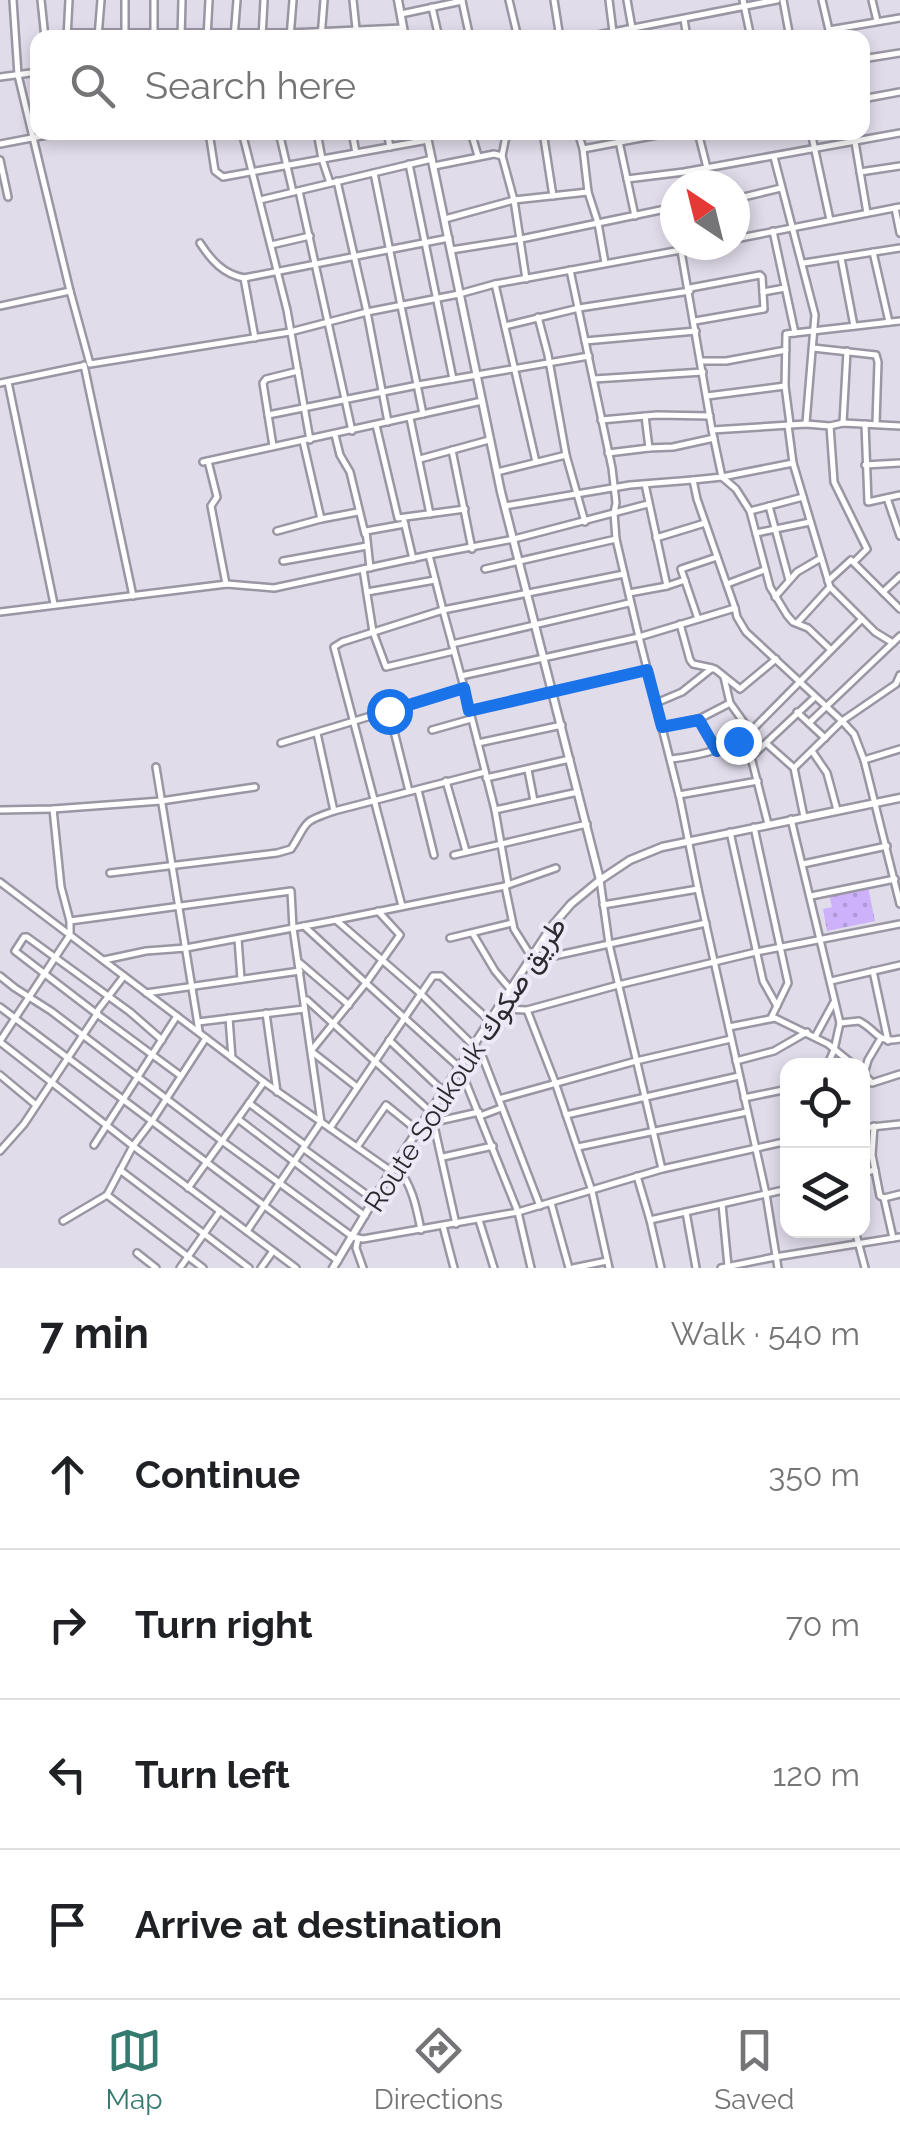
<!DOCTYPE html>
<meta charset="utf-8">
<style>
body{margin:0;font-family:Raleway,Vazirmatn,sans-serif;background:#f6f6f6;color:#202124}
.controls{position:absolute;right:30px;bottom:30px;display:grid;overflow:hidden;border-radius:20px;box-shadow:0 5px 15px #0003}
.controls button{width:90px;height:90px;display:grid;place-items:center;padding:0;border:0;border-bottom:2px solid #e0e0e0;background:#fff;color:#202124;font:50px sans-serif}
.compass{position:absolute;left:660px;top:170px;width:90px;height:90px;border-radius:50%;background:#fff;box-shadow:0 5px 15px #0003;rotate:325deg}
.stop{position:absolute;width:30px;height:30px;margin:-22px;border:8px solid #1a73e8;border-radius:50%;background:#fff}
.stop.end{background:#1a73e8;border-color:#fff;box-shadow:0 2px 10px #0008}
.list{margin:0;padding:0;list-style:none}
h2{display:flex;justify-content:space-between;align-items:center;height:130px;margin:0;padding:0 40px;font-size:42px}
h2 small{font-size:32px;font-weight:400;color:#757577}
.list li{display:grid;grid-template-columns:65px 1fr auto;gap:30px;align-items:center;box-sizing:border-box;height:150px;padding:0 40px;border-top:2px solid #e0e0e0}
.list b{display:block;font-size:38px;white-space:nowrap}
.list em{font-size:32px;font-style:normal;color:#757577}
.icon{flex:none;width:55px;height:55px;fill:none;stroke:currentColor;stroke-width:2;stroke-linecap:round;stroke-linejoin:round}
.map{position:relative;flex:none;width:900px;height:1268px;overflow:hidden}
.search{position:absolute;background:#fff;box-shadow:0 5px 15px #0003;left:30px;right:30px;top:30px;height:110px;display:flex;align-items:center;gap:25px;box-sizing:border-box;padding:0 35px;border-radius:20px;color:#757577;font-size:38px}
.sheet{height:730px;background:#fff}
nav{display:flex;justify-content:space-around;align-items:center;box-sizing:border-box;height:140px;border-top:2px solid #e0e0e0;background:#fff;font-size:28px;color:#757577}
nav a{display:grid;justify-items:center;gap:5px}
nav .on{color:#357a6f}
.map>svg:first-child{display:block}
.grass{fill:url(#grass-dots)}
.lines{fill:none;stroke-linecap:round;stroke-linejoin:round}
.minor-casing{stroke:#9a96a3;stroke-width:10}
.tertiary-casing{stroke:#9a96a3;stroke-width:11}
.minor{stroke:#fff;stroke-width:5}
.tertiary{stroke:#fff;stroke-width:6}
.route{stroke:#1a73e8;stroke-width:12}
.labels{text-anchor:middle;stroke-width:8;stroke-linejoin:round;paint-order:stroke}
.street-label{font-size:28px;fill:#2c2a2f;stroke:#eee9f7}
</style>
<div class="map">
<svg width="900" height="1268" viewBox="0 0 900 1268">
<defs>
<pattern id="grass-dots" width="8" height="8" patternUnits="userSpaceOnUse" patternTransform="scale(2.5)"><rect width="8" height="8" fill="#cdb2fb"/><path d="M2 2h.1M6 6h.1" fill="none" stroke="#b099d7" stroke-width="1.8" stroke-linecap="round"/></pattern>
</defs>
<rect width="100%" height="100%" fill="#e1dcea"/>
<polygon class="grass" points="868,887 875,921 827,931 823,909 832,907 829,895"/>
<g class="lines">
<g class="minor-casing">
<g id="minor">
<polyline points="13,0 18,75 70,291 90,364 290,332 367,312 388,422"/>
<polyline points="41,0 45,38"/>
<polyline points="353,0 357,38"/>
<polyline points="509,0 518,38"/>
<polyline points="554,0 560,38"/>
<polyline points="609,0 613,32"/>
<polyline points="627,0 632,28"/>
<polyline points="743,0 751,38"/>
<polyline points="783,0 790,38"/>
<polyline points="822,0 829,30 900,18"/>
<polyline points="872,0 877,21"/>
<polyline points="462,1 470,38"/>
<polyline points="432,7 439,38"/>
<polyline points="401,14 462,1"/>
<polyline points="684,19 687,38"/>
<polyline points="68,33 290,33 403,28"/>
<polyline points="98,37 101,0"/>
<polyline points="67,38 69,0"/>
<polyline points="125,38 125,0"/>
<polyline points="154,38 154,0"/>
<polyline points="181,38 182,0"/>
<polyline points="207,38 209,0"/>
<polyline points="234,38 237,0"/>
<polyline points="262,38 264,0"/>
<polyline points="290,38 293,0"/>
<polyline points="321,38 324,0"/>
<polyline points="582,38 777,0"/>
<polyline points="862,59 900,53"/>
<polyline points="0,77 38,72"/>
<polyline points="862,99 900,92"/>
<polyline points="209,132 215,171 223,177 428,140"/>
<polyline points="242,132 287,310 310,440"/>
<polyline points="279,132 293,192"/>
<polyline points="317,132 322,159 330,183"/>
<polyline points="352,132 356,153"/>
<polyline points="387,132 390,147"/>
<polyline points="471,132 478,156"/>
<polyline points="543,132 553,196"/>
<polyline points="578,132 583,149 588,192 598,223 605,263"/>
<polyline points="617,132 635,216"/>
<polyline points="698,132 707,168"/>
<polyline points="811,132 830,220"/>
<polyline points="855,142 867,213"/>
<polyline points="0,144 63,132"/>
<polyline points="583,149 673,132"/>
<polyline points="774,157 815,315 806,423"/>
<polyline points="0,160 8,197"/>
<polyline points="409,164 453,379"/>
<polyline points="434,166 494,154 502,156"/>
<polyline points="860,172 900,166"/>
<polyline points="374,173 423,414"/>
<polyline points="627,179 684,172 900,133"/>
<polyline points="337,181 367,312 459,294 495,284 708,245"/>
<polyline points="299,191 352,431"/>
<polyline points="735,199 781,188"/>
<polyline points="260,200 432,159"/>
<polyline points="895,208 900,233"/>
<polyline points="445,219 514,200 588,192"/>
<polyline points="773,231 795,333"/>
<polyline points="735,239 900,207"/>
<path d="M200,243C211,260 223,274 244,278L449,238"/>
<polyline points="271,245 310,236"/>
<polyline points="451,250 521,239 675,207"/>
<polyline points="681,251 712,430 806,424 830,426 843,423 900,426"/>
<polyline points="873,252 889,322"/>
<polyline points="841,258 854,326"/>
<polyline points="804,263 900,248"/>
<polyline points="570,270 612,468 616,503 614,513 616,539 639,637 680,799 698,889 766,1194 778,1268"/>
<polyline points="244,278 255,338"/>
<polyline points="526,279 514,200 502,156 506,136 527,132"/>
<polyline points="495,284 536,462"/>
<polyline points="690,288 760,275 762,277 764,309 695,321"/>
<polyline points="763,292 785,288"/>
<polyline points="0,306 70,291"/>
<polyline points="538,317 548,355 566,455 585,522"/>
<polyline points="505,326 579,308 690,291"/>
<polyline points="585,341 696,331"/>
<polyline points="813,348 876,355 878,362 876,423"/>
<polyline points="701,361 726,361 786,350"/>
<polyline points="84,365 133,596"/>
<polyline points="594,379 703,372"/>
<polyline points="8,382 54,604"/>
<polyline points="0,383 82,366"/>
<polyline points="785,386 786,334 900,321"/>
<polyline points="707,396 785,386 790,424"/>
<polyline points="268,415 418,385 589,356"/>
<polyline points="645,416 649,448"/>
<polyline points="410,418 430,514"/>
<polyline points="601,420 657,415 710,416"/>
<polyline points="843,423 847,351"/>
<polyline points="865,424 868,502 900,495"/>
<polyline points="376,425 398,518 465,509"/>
<polyline points="788,425 793,463 830,587 875,632 893,643"/>
<polyline points="830,426 834,482 867,549 854,562"/>
<polyline points="712,430 722,477 693,480 697,499 735,608"/>
<polyline points="335,435 340,455 350,472 365,534"/>
<polyline points="303,441 321,519"/>
<polyline points="273,446 263,383 266,379 298,371"/>
<polyline points="452,450 472,549"/>
<polyline points="608,453 649,448 673,447 714,438"/>
<polyline points="420,459 489,440"/>
<polyline points="208,461 217,497 211,506 226,584"/>
<polyline points="203,462 482,401"/>
<polyline points="865,465 900,463"/>
<polyline points="497,472 566,455"/>
<polyline points="722,477 736,489 750,511 770,587 787,615 793,622 808,628 830,649"/>
<polyline points="722,477 793,463"/>
<polyline points="645,484 667,586"/>
<polyline points="887,498 900,536"/>
<polyline points="505,506 630,485 693,480"/>
<polyline points="769,506 789,580"/>
<polyline points="750,511 803,497"/>
<polyline points="404,521 413,559"/>
<polyline points="277,531 321,519 358,512"/>
<polyline points="756,533 810,522"/>
<polyline points="656,538 705,523"/>
<polyline points="283,561 367,546"/>
<polyline points="370,568 366,531 405,524"/>
<polyline points="363,569 373,632 386,667 454,651"/>
<polyline points="485,569 616,539"/>
<polyline points="624,574 443,610 461,676 639,637 735,608 737,617 746,632 842,721 854,734 864,760 900,904"/>
<polyline points="828,581 851,560 900,609"/>
<polyline points="727,584 764,570"/>
<polyline points="367,592 435,580"/>
<polyline points="883,592 900,576"/>
<polyline points="629,593 667,586 685,580"/>
<polyline points="775,597 797,572 821,558"/>
<polyline points="0,612 227,584 274,588 429,555"/>
<polyline points="698,619 681,569 717,557"/>
<polyline points="798,622 830,587"/>
<polyline points="680,624 690,660 693,664 712,668"/>
<polyline points="452,644 629,603"/>
<polyline points="461,676 495,810 508,884"/>
<polyline points="724,677 730,703"/>
<polyline points="656,703 682,692 711,669 715,669 740,689 776,659"/>
<polyline points="389,711 409,791"/>
<polyline points="469,711 647,670"/>
<polyline points="797,712 825,738"/>
<polyline points="699,719 717,751"/>
<polyline points="809,723 900,636"/>
<polyline points="663,727 699,719 730,703 750,731"/>
<polyline points="432,730 471,719"/>
<polyline points="317,733 334,811 485,772"/>
<polyline points="744,737 751,757 768,824"/>
<polyline points="281,743 464,688"/>
<polyline points="478,743 562,725"/>
<polyline points="767,744 794,768 804,817"/>
<polyline points="812,751 827,773 837,810"/>
<polyline points="752,756 815,697"/>
<path d="M671,759C704,755 730,749 756,726L862,619"/>
<polyline points="864,760 900,749"/>
<polyline points="156,767 199,1031"/>
<polyline points="794,768 842,721 896,684 900,675"/>
<polyline points="528,770 534,801"/>
<polyline points="486,778 570,759"/>
<polyline points="446,781 466,851"/>
<polyline points="418,790 434,855"/>
<polyline points="679,795 758,781"/>
<polyline points="0,810 53,809 161,801 255,787"/>
<polyline points="495,810 578,792"/>
<polyline points="791,819 840,1023 834,1050 827,1066"/>
<polyline points="754,827 788,983 771,1018"/>
<polyline points="730,832 763,981 777,1006"/>
<polyline points="454,855 587,824"/>
<polyline points="803,864 887,846"/>
<path d="M110,873L277,853L291,849C309,821 300,823 334,811"/>
<polyline points="600,880 609,944 662,1169"/>
<polyline points="0,882 264,1082 391,1171"/>
<polyline points="505,886 514,929 531,956"/>
<polyline points="811,896 895,879"/>
<polyline points="603,905 698,889"/>
<polyline points="402,906 334,647 342,642 443,610 429,555 514,539 648,504"/>
<polyline points="378,911 400,935 366,983 460,1068 518,1212 531,1268"/>
<polyline points="336,920 505,886 556,868"/>
<polyline points="70,921 291,891 293,928 321,1122 247,1231"/>
<polyline points="304,926 366,983 311,1051 357,1087"/>
<polyline points="473,934 495,971 511,990"/>
<polyline points="450,938 512,923"/>
<polyline points="238,939 241,979"/>
<polyline points="104,960 146,951 186,948 336,920 420,993 481,1053 540,1206"/>
<polyline points="531,961 706,923"/>
<polyline points="300,963 349,1005"/>
<polyline points="873,971 888,1041"/>
<polyline points="0,976 15,988 51,1011 222,1141 188,1188"/>
<polyline points="124,976 98,1010 97,1014 181,1076"/>
<polyline points="831,981 900,965"/>
<polyline points="146,993 300,971"/>
<polyline points="307,1000 431,1112 456,1224"/>
<polyline points="0,1007 338,1261"/>
<polyline points="499,1009 527,1010 618,985 756,952 900,924"/>
<polyline points="527,1010 555,1082 592,1191 609,1268"/>
<polyline points="266,1013 277,1092"/>
<polyline points="229,1018 232,1058"/>
<polyline points="198,1022 304,1009"/>
<path d="M840,1023L859,1021C877,1030 877,1044 900,1039"/>
<polyline points="729,1027 775,1018 828,1044 855,1066"/>
<polyline points="815,1037 834,1002"/>
<polyline points="881,1038 868,1060 864,1074 872,1083 900,1074"/>
<polyline points="389,1040 444,1092"/>
<polyline points="0,1041 70,935 70,921 61,887 53,809"/>
<polyline points="0,1042 133,1146 296,1268"/>
<polyline points="736,1061 774,1051 807,1032"/>
<polyline points="0,1075 36,1105"/>
<polyline points="264,1082 222,1141 353,1237 363,1239 518,1212 662,1169 788,1141"/>
<polyline points="744,1098 788,1089"/>
<polyline points="499,1099 636,1061 731,1039"/>
<polyline points="249,1103 305,1145"/>
<polyline points="566,1115 739,1076"/>
<polyline points="480,1116 501,1108"/>
<polyline points="238,1119 365,1216"/>
<polyline points="434,1122 479,1112"/>
<polyline points="874,1126 872,1155 880,1196 884,1198 893,1238"/>
<polyline points="330,1128 433,976 441,976 491,1022"/>
<polyline points="862,1128 900,1124"/>
<polyline points="94,1145 177,1016"/>
<polyline points="357,1147 386,1105 417,1130"/>
<polyline points="578,1147 747,1112"/>
<polyline points="304,1149 374,1200"/>
<polyline points="0,1151 24,1124 97,1014 15,951 24,937 27,937 130,1012 162,1040"/>
<polyline points="443,1157 493,1146"/>
<path d="M396,1165C412,1185 416,1205 421,1230"/>
<polyline points="120,1170 249,1268"/>
<polyline points="862,1173 875,1170"/>
<polyline points="637,1176 650,1220 788,1189"/>
<polyline points="107,1195 203,1268"/>
<polyline points="884,1198 900,1194"/>
<polyline points="551,1203 569,1268"/>
<polyline points="722,1204 728,1266"/>
<polyline points="686,1212 696,1268"/>
<polyline points="479,1220 494,1268"/>
<polyline points="650,1220 661,1268"/>
<polyline points="63,1221 107,1195 133,1146 152,1121 206,1038"/>
<polyline points="443,1226 454,1268"/>
<polyline points="855,1230 865,1268"/>
<polyline points="358,1238 356,1248 363,1268"/>
<polyline points="137,1253 156,1268"/>
<polyline points="180,1268 220,1211"/>
<polyline points="261,1268 273,1251"/>
<polyline points="573,1268 607,1261"/>
<polyline points="721,1268 775,1257 900,1237"/>
</g>
</g>
<g class="tertiary-casing">
<g id="tertiary">
<polyline points="398,0 405,38"/>
<polyline points="426,132 501,492 600,880"/>
<polyline points="333,1268 391,1171 552,926 571,904 600,880 630,860 662,847 900,798"/>
</g>
</g>
<use href="#minor" class="minor"/>
<use href="#tertiary" class="tertiary"/>
</g>
<g class="lines">
<polyline class="route" points="389,711 464,688 469,711 647,670 662,727 699,720 717,751 738,741"/>
</g>
<g class="labels">
<g class="street-label">
<text transform="translate(465 1064) rotate(-57)" y="10">Route Soukouk طريق صكوك</text>
</g>
</g>
</svg>
<div class="controls">
<button><svg class="icon" aria-label="locate" viewBox="0 0 24 24"><circle cx="12" cy="12" r="6"/><path d="M12 2v4M12 18v4M2 12h4M18 12h4"/></svg></button>
<button><svg class="icon" aria-label="layers" viewBox="0 0 24 24"><path d="M12 4l9 5-9 5-9-5zM3 14l9 5 9-5"/></svg></button>
</div>
<svg class="compass" viewBox="-18 -18 36 36"><path d="M0-13l5 13h-10z" fill="#e53935"/><path d="M0 13l5-13h-10z" fill="#757577"/></svg>
<div class="stop" style="left:389px;top:711px"></div>
<div class="stop end" style="left:738px;top:741px"></div>
<div class="search"><svg class="icon" aria-label="search" viewBox="0 0 24 24"><circle cx="10" cy="10" r="6"/><path d="M15 15l6 6"/></svg>Search here</div>
</div>
<section class="sheet">
<h2>7 min<small>Walk · 540 m</small></h2>
<ul class="list">
<li><svg class="icon" aria-label="ahead" viewBox="0 0 24 24"><path d="M12 20V5M6 11l6-6 6 6"/></svg><div><b>Continue</b></div><em>350 m</em></li>
<li><svg class="icon" aria-label="right" viewBox="0 0 24 24"><path d="M7 20v-9h11M14 6l5 5-5 5"/></svg><div><b>Turn right</b></div><em>70 m</em></li>
<li><svg class="icon" aria-label="left" viewBox="0 0 24 24"><path d="M17 20v-9H6M10 6l-5 5 5 5"/></svg><div><b>Turn left</b></div><em>120 m</em></li>
<li><svg class="icon" aria-label="arrive" viewBox="0 0 24 24"><path d="M6 21V4h12l-3 4 3 4H6"/></svg><div><b>Arrive at destination</b></div></li>
</ul>
</section>
<nav>
<a class="on"><svg class="icon" aria-label="map" viewBox="0 0 24 24"><path d="M3 6l6-2 6 2 6-2v14l-6 2-6-2-6 2zM9 4v14M15 6v14"/></svg>Map</a>
<a><svg class="icon" aria-label="directions" viewBox="0 0 24 24"><path d="M12 3l9 9-9 9-9-9zM9 14v-3h6M13 9l2 2-2 2"/></svg>Directions</a>
<a><svg class="icon" aria-label="saved" viewBox="0 0 24 24"><path d="M7 4h10v16l-5-4-5 4z"/></svg>Saved</a>
</nav>
